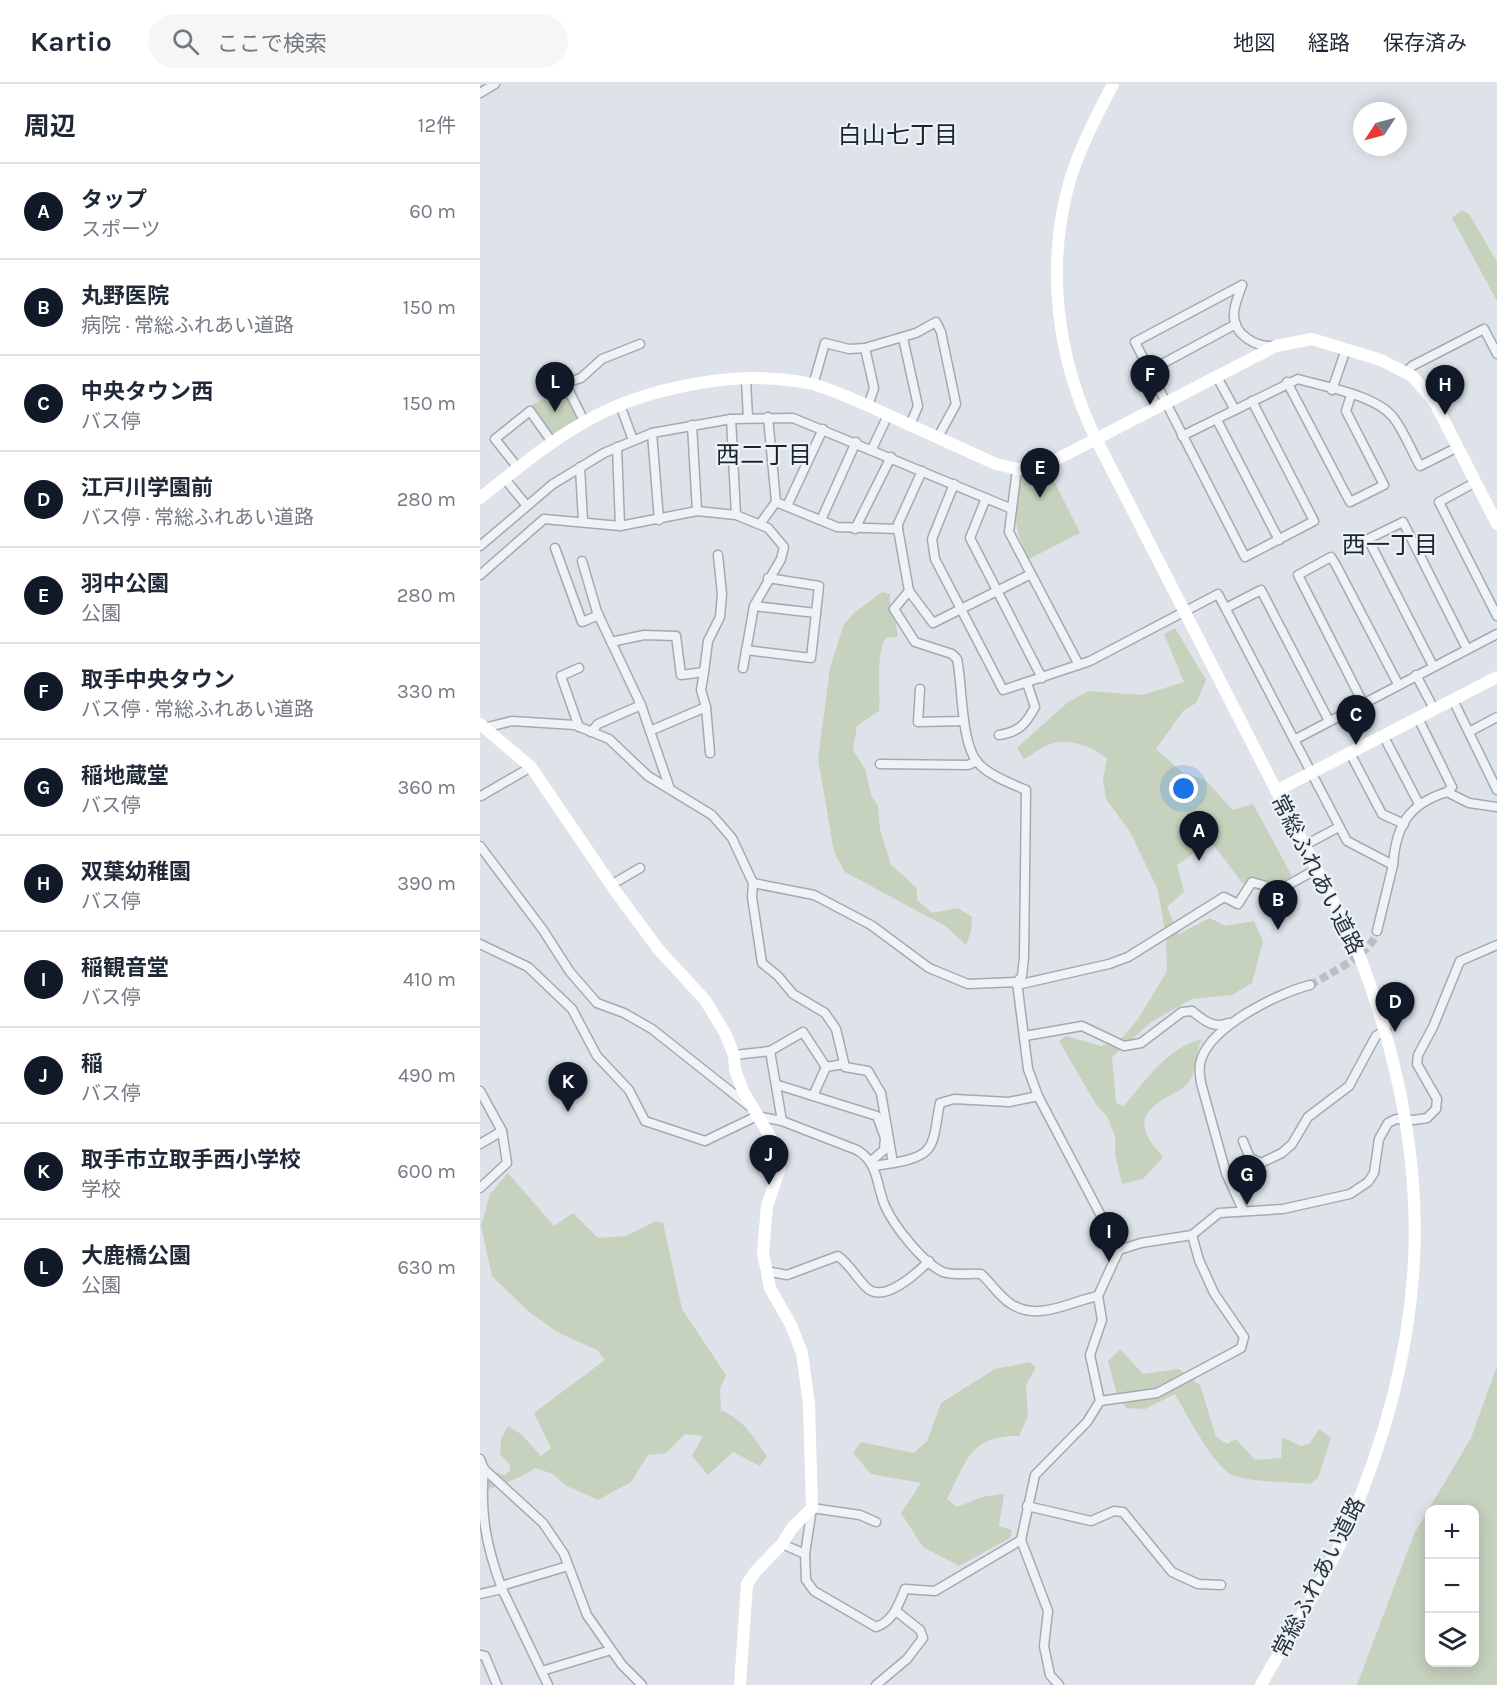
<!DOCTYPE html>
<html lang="ja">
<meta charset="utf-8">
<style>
body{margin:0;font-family:Karla,"Noto Sans JP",sans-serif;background:#f6f6f7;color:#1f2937}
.controls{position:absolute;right:18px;bottom:18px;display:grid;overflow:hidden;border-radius:12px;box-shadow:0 3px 15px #0003}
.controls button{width:54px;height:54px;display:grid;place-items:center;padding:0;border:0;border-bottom:2px solid #e0e1e3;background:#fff;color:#1f2937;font:30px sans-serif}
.compass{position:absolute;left:873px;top:18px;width:54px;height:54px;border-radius:50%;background:#fff;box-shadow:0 3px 15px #0003;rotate:234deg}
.you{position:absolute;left:704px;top:705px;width:21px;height:21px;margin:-15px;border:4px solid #fff;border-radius:50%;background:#1a73e8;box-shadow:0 0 0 9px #1a73e833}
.badge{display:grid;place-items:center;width:39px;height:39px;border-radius:50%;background:#111827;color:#fff;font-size:20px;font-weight:700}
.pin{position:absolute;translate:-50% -50px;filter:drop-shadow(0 2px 3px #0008)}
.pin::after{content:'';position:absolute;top:32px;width:21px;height:18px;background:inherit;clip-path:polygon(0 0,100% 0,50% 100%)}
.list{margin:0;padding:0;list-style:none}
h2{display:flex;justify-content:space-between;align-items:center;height:78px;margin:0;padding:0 24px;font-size:26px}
h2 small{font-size:20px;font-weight:400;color:#747a83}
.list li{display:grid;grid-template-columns:39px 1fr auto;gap:18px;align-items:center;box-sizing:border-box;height:96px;padding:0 24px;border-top:2px solid #e0e1e3}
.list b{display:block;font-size:22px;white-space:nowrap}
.list p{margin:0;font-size:20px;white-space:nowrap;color:#747a83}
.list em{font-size:20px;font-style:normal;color:#747a83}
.icon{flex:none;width:33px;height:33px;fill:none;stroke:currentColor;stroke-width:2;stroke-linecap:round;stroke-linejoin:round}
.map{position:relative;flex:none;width:1017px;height:1601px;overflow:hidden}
header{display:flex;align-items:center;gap:36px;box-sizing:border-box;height:84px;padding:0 30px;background:#fff;border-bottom:2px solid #e0e1e3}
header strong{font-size:28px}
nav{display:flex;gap:33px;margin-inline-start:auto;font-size:21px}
.search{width:420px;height:54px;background:#f6f6f7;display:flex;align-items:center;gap:15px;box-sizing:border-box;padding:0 21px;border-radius:33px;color:#747a83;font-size:22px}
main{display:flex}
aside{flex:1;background:#fff}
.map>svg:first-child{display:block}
.green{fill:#c6d2be;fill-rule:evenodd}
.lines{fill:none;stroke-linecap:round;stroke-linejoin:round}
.street-tunnel{stroke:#b8c0c6;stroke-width:8;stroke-dasharray:8 4;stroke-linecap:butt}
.street-casing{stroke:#a2abb2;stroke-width:11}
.street{stroke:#f0f3f6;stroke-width:8}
.secondary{stroke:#fff;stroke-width:12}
.labels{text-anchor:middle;stroke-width:4.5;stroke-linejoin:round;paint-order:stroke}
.street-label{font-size:22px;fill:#26333f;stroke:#edf2f5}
.neighbourhood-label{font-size:24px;fill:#192430;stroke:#edf2f5}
</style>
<header>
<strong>Kartio</strong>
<div class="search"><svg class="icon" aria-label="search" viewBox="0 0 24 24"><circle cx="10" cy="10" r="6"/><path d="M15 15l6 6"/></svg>ここで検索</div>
<nav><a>地図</a><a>経路</a><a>保存済み</a></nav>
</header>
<main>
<aside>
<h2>周辺<small>12件</small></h2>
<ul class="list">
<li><span class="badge">A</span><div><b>タップ</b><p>スポーツ</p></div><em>60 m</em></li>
<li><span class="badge">B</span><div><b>丸野医院</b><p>病院 · 常総ふれあい道路</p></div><em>150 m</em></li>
<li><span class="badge">C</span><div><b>中央タウン西</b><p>バス停</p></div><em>150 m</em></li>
<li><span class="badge">D</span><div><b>江戸川学園前</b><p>バス停 · 常総ふれあい道路</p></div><em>280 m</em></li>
<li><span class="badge">E</span><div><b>羽中公園</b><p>公園</p></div><em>280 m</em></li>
<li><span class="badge">F</span><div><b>取手中央タウン</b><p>バス停 · 常総ふれあい道路</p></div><em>330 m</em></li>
<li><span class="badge">G</span><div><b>稲地蔵堂</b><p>バス停</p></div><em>360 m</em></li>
<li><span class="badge">H</span><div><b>双葉幼稚園</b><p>バス停</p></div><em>390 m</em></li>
<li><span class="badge">I</span><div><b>稲観音堂</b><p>バス停</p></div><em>410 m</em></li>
<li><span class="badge">J</span><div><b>稲</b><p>バス停</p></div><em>490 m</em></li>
<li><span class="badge">K</span><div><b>取手市立取手西小学校</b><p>学校</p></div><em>600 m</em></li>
<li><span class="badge">L</span><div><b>大鹿橋公園</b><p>公園</p></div><em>630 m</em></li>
</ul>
</aside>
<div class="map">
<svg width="1017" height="1601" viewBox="0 0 1017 1601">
<rect width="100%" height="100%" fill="#dde3e8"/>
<g class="green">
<polygon points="982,126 989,130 1017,178 1017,217 972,134"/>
<polygon points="84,305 99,334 70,352 50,322"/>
<path d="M569,387L600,449L549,475C531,439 535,432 540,393Z"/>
<path d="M402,508L410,510C407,528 419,537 417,553L406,554C395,571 401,606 399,627L377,642L373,666L385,685L391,711L398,722L400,745L411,781L437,804V816L452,829L478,824L492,833L491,848L486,861L467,843L365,788L354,768L338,675L350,584L364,540L375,528Z"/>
<path d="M695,544L726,596L716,619L703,627L676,665L703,689L725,696L753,726L773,720L812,792L800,799H762L731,757L697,781L704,808L687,823L699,850L730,834L745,842L774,837L783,857L772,899L752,911L712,915L671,938L632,973L636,1019L644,1022C665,997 688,963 722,955C715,968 717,988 708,999C704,1005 695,1008 689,1012C655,1030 659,1047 683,1073L663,1095L642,1100L635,1070V1052L627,1032L617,1022L579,957L586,952L621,962L641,955L658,935L687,887L686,854L678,806L650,748L626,715L623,695L627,675C614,663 592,655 574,659C564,661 553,670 544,675L537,664L588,618L609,607L662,611L704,598L684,550Z"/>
<path d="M28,1089L74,1142L93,1129L118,1154L146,1152L176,1137L183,1139L202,1225L246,1291L240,1305L241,1326C266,1338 271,1350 287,1372L280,1382L253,1368L228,1391L212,1372L223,1352L205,1350L186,1369L168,1371L151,1398L118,1416L85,1401L73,1390L55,1384C39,1396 19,1400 0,1409V1383L24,1391L30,1387V1381L20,1370L21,1355L28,1342L41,1350L61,1372L71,1364L54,1329L125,1276L117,1266L77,1248L49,1228L12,1192L1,1142L10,1110Z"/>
<path d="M640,1265L663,1290L699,1285L720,1301L736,1353L747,1360L756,1355L775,1376L801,1374L802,1353L821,1362L829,1360L839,1345L851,1354L838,1394L830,1400C808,1397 776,1399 755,1392C735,1386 706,1329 695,1310L665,1325L646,1324L637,1311L628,1277Z"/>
<path d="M550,1278L556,1283L546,1301L548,1332L539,1352C488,1352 488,1376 467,1415L477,1423L502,1413L524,1410L519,1442L532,1446L530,1454L479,1482L443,1463L421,1429L441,1399L391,1390L373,1369L381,1358L434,1369L447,1357L461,1319L515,1285Z"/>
<path d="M1017,1282V1601H877L934,1450L991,1354ZM950,1426H994V1578H950Z"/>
</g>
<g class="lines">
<path class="street-tunnel" d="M830,901C849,890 893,869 897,847"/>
<g class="street-casing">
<g id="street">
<polyline points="0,9 15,0"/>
<polyline points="762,201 655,258 765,473 834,437 772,317"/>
<path d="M762,201C759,211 753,222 754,233C755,251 776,263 792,262"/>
<polyline points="423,254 438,322 430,341"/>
<polyline points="385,264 394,304 388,322"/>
<polyline points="669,287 756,240"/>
<polyline points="926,288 932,282 1004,245 1017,270"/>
<polyline points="737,293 755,326"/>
<polyline points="266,296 268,334"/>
<polyline points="807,298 870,418 904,401 866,327 871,311"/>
<polyline points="333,301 345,259 369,265 385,264 436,249 456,238 461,248 476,320 458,353"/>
<polyline points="852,306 866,265"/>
<polyline points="140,321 153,356"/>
<polyline points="251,335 256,431"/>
<polyline points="737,336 799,456"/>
<polyline points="104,337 85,299 101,294 122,275 160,260"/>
<polyline points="212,341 217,427"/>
<polyline points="172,349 179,436"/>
<path d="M702,352L818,295C845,303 895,311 913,333C924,347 931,366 940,382L978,363"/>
<polyline points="137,363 140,442"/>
<polyline points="392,365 408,331"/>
<polyline points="100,383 103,437"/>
<polyline points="38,384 15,355 50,327 72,358"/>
<polyline points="537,385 529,448 599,581"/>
<polyline points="442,387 418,440 418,445 429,507 453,539 551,490"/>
<polyline points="25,395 47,422"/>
<polyline points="996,398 959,418 1017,532"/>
<path d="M474,400L452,455L455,475L523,606L610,577L738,510L867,757L913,781C916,742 928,720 967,708L989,719L1017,723"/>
<polyline points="506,414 490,454 562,594"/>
<polyline points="296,418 357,443 418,445"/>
<polyline points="307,422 343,345"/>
<polyline points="341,436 376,358"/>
<polyline points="280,440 296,418 288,333"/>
<polyline points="375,445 411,373"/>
<polyline points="0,462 73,400 124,369 172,349 251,335 313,334 532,425"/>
<polyline points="75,464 102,538 119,531"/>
<polyline points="102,477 117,528 161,621 118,640 111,648"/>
<polyline points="0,491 64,435 140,442 217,427 256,431 288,444 304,463 301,475 274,522 263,584"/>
<path d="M429,507L414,525L435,558L472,570L477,575C483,602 480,665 501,682C513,693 532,700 546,706L544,873L542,892L537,898"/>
<polyline points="274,522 336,529"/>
<polyline points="746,524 781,506 849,637"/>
<polyline points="131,558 164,551 196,552 201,591 224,588 228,557 240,533 242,510 238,471"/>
<polyline points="266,566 331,574 339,502 288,494"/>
<polyline points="953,582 888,455 923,438 987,565"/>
<polyline points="99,584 81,592 99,643"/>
<polyline points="224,588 221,606 226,623 230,669"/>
<polyline points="936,591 954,625"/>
<polyline points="440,605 438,638 484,637"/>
<polyline points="973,616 1017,706"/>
<polyline points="883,619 818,491 851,473 856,481 918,600"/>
<polyline points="161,621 190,705"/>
<polyline points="938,634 972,703 967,708"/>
<polyline points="4,644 32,637 95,641 129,655 168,692 232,731 252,754 273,799 334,811 391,841 449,884 488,900 537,898 548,985 558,1012 639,1166"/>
<polyline points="170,647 226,623"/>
<polyline points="989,648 1017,633"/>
<path d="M519,651C539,648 546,640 555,623L547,599"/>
<polyline points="903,651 939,720"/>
<polyline points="814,656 1017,550"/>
<polyline points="870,669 902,730 924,740"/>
<polyline points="400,680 488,681 497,677"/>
<polyline points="1,712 51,683"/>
<polyline points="825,761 859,743"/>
<polyline points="0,762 63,846 90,888 117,919 144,929 172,945 269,1022"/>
<polyline points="273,799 272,813 282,879 298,892 313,910 345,929 356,945 365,983 388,987 401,1009 413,1079 394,1082"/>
<polyline points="131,801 160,784"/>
<polyline points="897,847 913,781"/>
<path d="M0,860L48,883L92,925L117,972L149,1006L165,1037L225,1057L277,1032L302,1037L377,1066C399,1079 396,1101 405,1122C414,1142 443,1179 463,1188C474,1192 490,1189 501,1190C511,1199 519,1212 531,1220C559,1238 591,1217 618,1212L639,1166L661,1159L712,1151L739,1129L803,1125L870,1110L888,1098L894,1089L899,1055L908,1039L916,1035L934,1036L947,1034L956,1025L957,1015L937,980L938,971L953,943L980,877L1017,861"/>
<polyline points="537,901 629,880 648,873 744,813 758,820 772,798 799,806 837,785"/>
<path d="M545,952L602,942L644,962L661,959L702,928L712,927C725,937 733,945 749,939"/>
<polyline points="290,967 323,948 346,983 333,1012"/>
<polyline points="254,971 290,967 302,1037"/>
<polyline points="346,983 364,980"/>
<polyline points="298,1001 397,1032 405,1054 404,1066 391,1077"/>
<polyline points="0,1007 22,1047 27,1079 0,1104"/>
<polyline points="763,1057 770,1074 781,1079 802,1069 812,1060 828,1033 869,1002 896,952 906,946"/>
<polyline points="0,1060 22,1047"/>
<path d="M413,1079C458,1072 452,1059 460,1019L474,1015L529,1018L558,1012"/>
<path d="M763,1126L746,1089L721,999C720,991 718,984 721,976C731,942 798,909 830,901"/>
<path d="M286,1187L307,1191L358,1172C369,1180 376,1193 386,1203C403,1221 437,1189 449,1177"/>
<polyline points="620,1317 677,1309 752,1269 761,1264 764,1253 734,1209 719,1176 712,1151"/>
<polyline points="0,1375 4,1385 63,1439 84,1470 107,1531 142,1581 162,1601"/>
<path d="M4,1385C0,1429 6,1461 21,1502"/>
<polyline points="547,1422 611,1437 634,1427 643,1428 692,1488 718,1500 741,1501"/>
<path d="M302,1460L325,1470L326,1496L334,1507L396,1543C413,1537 418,1522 425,1505L455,1507L541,1456"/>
<polyline points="325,1470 332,1424 380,1431 396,1438"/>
<polyline points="22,1505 68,1601"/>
<polyline points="0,1510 22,1505 21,1502 88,1482"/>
<polyline points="0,1571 5,1572 17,1601"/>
<polyline points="62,1587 131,1566"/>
<polyline points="396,1601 427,1575 443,1554 440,1546 416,1527"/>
<polyline points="579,1601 570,1591 564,1562 568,1527 541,1456 555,1391 607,1338 620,1317 610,1271 622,1236 618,1212"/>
</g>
</g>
<use href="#street" class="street"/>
<g class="secondary">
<path d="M633,0C617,31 600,63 590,96C565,182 577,275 616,355L874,858C956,1063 956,1239 868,1442C845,1497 810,1549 781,1601"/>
<path d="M0,414C33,388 66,360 103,339C164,303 262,284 332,300C358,307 384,320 408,331C444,347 480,364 516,380L537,385H558L796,262L832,255L901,276L932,292L954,317L1017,440"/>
<polyline points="0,640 51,683 136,808 179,866 225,916 245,949 254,971 255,986 263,1007 294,1059 299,1073 299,1087 287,1122 283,1169 290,1204 311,1241 322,1269 329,1320 332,1424 312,1444 302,1460 276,1487 267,1500 260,1601"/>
<polyline points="796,707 1017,593"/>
</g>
</g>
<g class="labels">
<g class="street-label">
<text transform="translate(838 790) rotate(63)" y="8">常総ふれあい道路</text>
<text transform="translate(838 1493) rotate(-63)" y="8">常総ふれあい道路</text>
</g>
<g class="neighbourhood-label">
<text x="418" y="59">白山七丁目</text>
<text x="284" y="379">西二丁目</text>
<text x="910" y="469">西一丁目</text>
</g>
</g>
</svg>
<div class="controls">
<button>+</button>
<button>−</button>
<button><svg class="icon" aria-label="layers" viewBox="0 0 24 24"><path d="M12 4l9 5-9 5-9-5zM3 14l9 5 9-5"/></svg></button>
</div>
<svg class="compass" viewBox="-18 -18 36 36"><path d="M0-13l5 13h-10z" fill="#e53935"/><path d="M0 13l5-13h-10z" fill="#747a83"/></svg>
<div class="you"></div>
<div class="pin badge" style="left:719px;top:777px">A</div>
<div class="pin badge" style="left:798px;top:846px">B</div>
<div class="pin badge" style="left:876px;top:661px">C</div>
<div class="pin badge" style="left:915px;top:948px">D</div>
<div class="pin badge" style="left:560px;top:414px">E</div>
<div class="pin badge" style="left:670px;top:321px">F</div>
<div class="pin badge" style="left:767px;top:1121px">G</div>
<div class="pin badge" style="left:965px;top:331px">H</div>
<div class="pin badge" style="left:629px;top:1178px">I</div>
<div class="pin badge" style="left:289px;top:1101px">J</div>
<div class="pin badge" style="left:88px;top:1028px">K</div>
<div class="pin badge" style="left:75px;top:328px">L</div>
</div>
</main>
